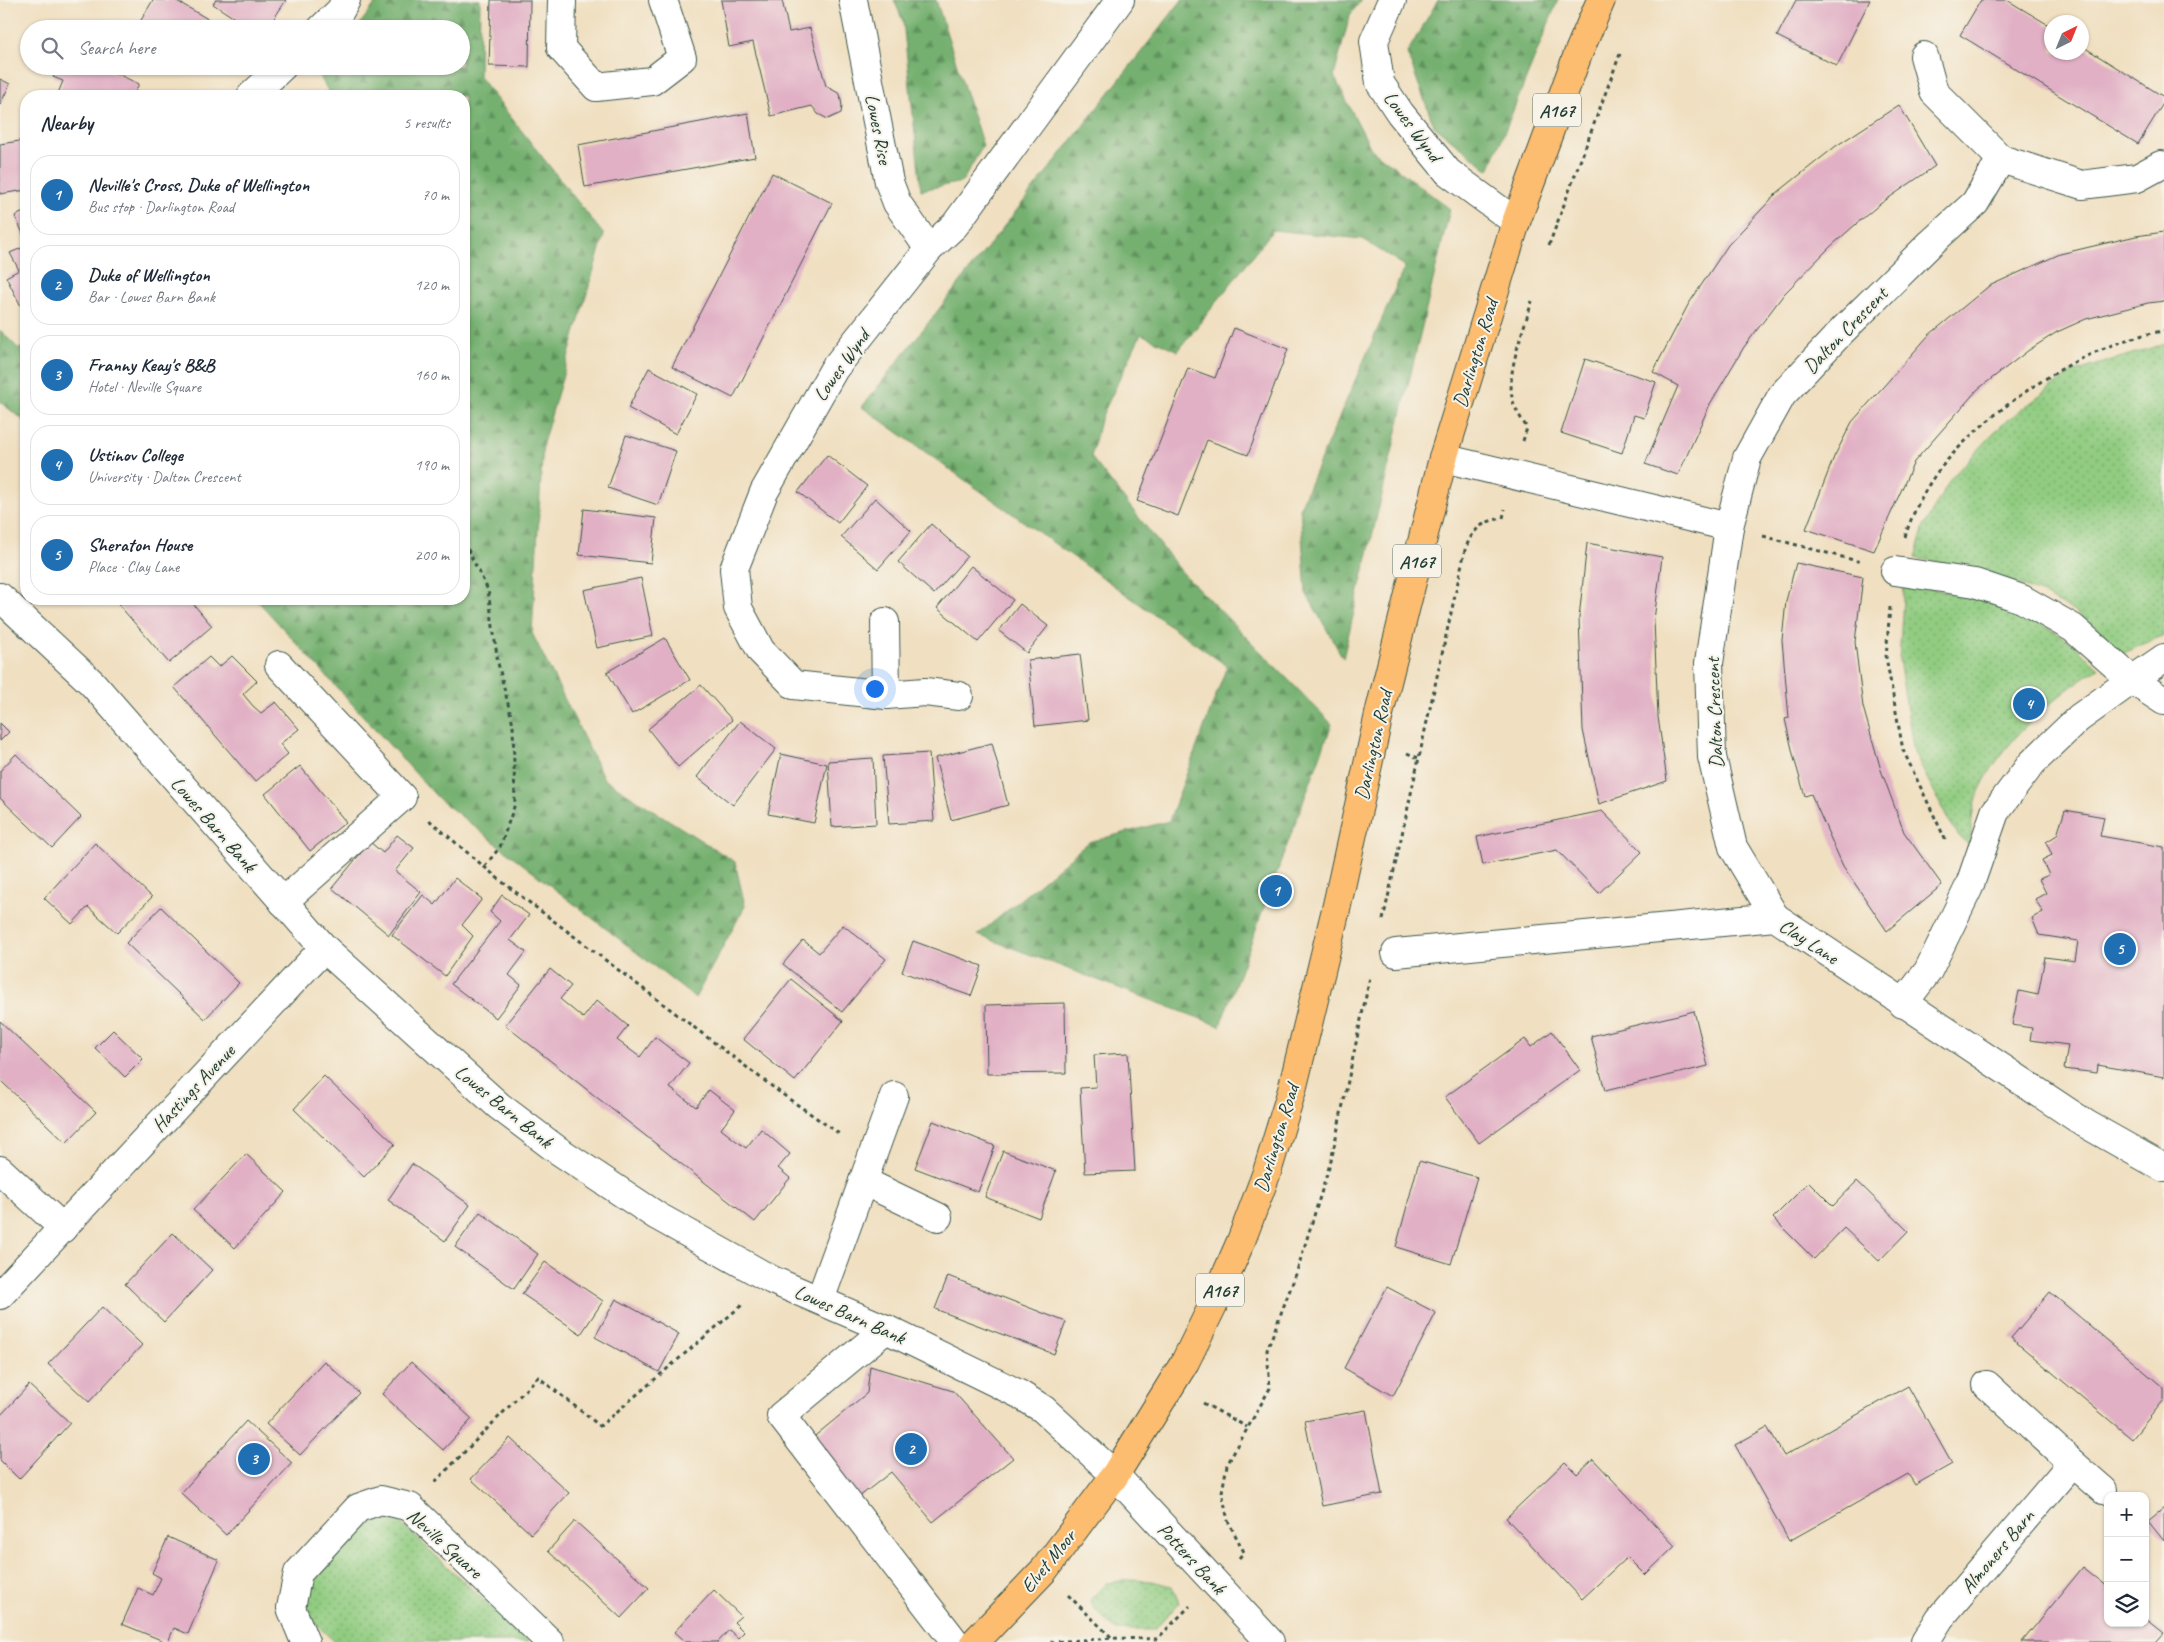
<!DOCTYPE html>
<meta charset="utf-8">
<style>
body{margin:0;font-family:Caveat,sans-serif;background:#f2f2f3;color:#1f2937}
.controls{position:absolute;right:15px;bottom:15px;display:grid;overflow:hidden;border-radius:10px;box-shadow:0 1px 4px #0004}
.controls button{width:45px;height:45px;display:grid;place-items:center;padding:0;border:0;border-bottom:1px solid #e0e1e3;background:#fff;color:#1f2937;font:25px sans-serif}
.compass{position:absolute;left:2044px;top:15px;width:45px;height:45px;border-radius:50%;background:#fff;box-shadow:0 1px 4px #0004;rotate:43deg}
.you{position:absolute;left:874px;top:688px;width:18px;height:18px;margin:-12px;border:4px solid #fff;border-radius:50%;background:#1a73e8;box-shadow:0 0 0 8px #1a73e833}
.badge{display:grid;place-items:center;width:32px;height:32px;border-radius:50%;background:#1f6fb2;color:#fff;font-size:16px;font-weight:700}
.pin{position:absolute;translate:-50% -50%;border:2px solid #fff;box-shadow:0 1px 5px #0006}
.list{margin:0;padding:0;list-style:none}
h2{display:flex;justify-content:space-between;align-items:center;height:65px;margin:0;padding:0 20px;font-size:21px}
h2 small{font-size:16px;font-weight:400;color:#747a83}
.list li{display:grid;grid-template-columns:32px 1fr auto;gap:15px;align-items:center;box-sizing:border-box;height:80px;margin:0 10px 10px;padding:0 10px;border:1px solid #e0e1e3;border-radius:20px}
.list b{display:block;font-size:19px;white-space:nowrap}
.list p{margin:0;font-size:16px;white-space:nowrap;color:#747a83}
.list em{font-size:16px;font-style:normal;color:#747a83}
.icon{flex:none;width:28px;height:28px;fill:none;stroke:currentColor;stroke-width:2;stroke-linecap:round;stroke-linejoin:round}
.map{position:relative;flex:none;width:2164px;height:1642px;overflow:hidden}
.search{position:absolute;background:#fff;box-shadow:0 1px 4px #0004;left:20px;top:20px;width:450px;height:55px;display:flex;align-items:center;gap:12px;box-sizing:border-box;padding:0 18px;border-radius:28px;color:#747a83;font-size:19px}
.panel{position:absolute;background:#fff;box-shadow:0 1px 4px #0004;left:20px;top:90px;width:450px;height:515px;border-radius:20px}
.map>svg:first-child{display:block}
.grass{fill:url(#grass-dots);stroke:#58845a}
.forest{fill:url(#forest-firs);stroke:#4a7652}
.building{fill:#e1b0c5}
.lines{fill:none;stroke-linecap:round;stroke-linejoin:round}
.minor-casing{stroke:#3e5549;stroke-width:30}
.highway-casing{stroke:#3e5549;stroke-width:30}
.path{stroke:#3e5549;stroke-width:3;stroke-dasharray:4 4;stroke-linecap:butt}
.minor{stroke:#fff;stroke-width:28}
.highway{stroke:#fcbd6f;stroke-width:28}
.labels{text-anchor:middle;stroke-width:4;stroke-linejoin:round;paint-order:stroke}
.shield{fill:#f7f3e8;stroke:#60746a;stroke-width:1}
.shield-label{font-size:19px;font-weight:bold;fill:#1f3d34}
.street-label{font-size:20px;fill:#1f3d34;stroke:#f7f3e8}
</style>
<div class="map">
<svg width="2164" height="1642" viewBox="0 0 2164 1642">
<defs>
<pattern id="grass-dots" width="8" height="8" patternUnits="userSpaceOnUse" patternTransform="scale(1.25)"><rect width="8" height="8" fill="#91cc81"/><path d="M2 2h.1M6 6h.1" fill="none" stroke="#76a76a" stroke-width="1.8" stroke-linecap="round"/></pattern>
<pattern id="forest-firs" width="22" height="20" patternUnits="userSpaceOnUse" patternTransform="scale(1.25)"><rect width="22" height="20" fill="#74b06f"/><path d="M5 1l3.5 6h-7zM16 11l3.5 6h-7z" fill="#5f905c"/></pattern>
</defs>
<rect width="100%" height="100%" fill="#f7f3e8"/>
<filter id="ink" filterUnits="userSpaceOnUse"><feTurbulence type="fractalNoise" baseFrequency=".02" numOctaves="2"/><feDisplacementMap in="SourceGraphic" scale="10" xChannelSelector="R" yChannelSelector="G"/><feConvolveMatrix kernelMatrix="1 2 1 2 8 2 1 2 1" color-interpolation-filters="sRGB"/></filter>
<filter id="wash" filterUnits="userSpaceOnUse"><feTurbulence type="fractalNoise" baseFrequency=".0096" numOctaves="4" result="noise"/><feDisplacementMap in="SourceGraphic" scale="20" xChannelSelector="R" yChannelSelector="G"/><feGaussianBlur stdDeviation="1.12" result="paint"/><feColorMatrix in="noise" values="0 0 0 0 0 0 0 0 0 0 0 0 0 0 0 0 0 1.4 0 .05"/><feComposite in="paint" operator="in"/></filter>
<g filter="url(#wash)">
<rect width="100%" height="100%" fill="#f0dfc0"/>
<g class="grass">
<polygon points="2164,344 2164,635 2122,654 2080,615 2041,593 1972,568 1915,558 1924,526 1951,478 2006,421 2071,373"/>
<path d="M1904,584C1963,594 2021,606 2070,642C2080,649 2089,660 2099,668C2054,695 1998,746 1978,794C1971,811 1971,830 1971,847L1959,836L1947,818L1914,752L1899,660Z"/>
<polygon points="396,1519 529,1642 335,1642 319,1627 307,1610 310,1578 362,1525"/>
<polygon points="1131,1580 1152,1581 1172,1586 1179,1603 1154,1630 1116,1630 1095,1610 1090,1600 1106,1583"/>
</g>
<g class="forest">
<polygon points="378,0 480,0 479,77 604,235 543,443 532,633 604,779 735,862 745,906 695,998 439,799 256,599 464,599 464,96 331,96 319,75 326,66 461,66 461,29 356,29"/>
<polygon points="894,0 936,0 983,146 962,182 921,190 903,21"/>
<polygon points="1182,0 1361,0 1350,15 1334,76 1371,149 1450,209 1343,658 1306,593 1300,507 1405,266 1362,239 1273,230 1178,351 1141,334 1100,420 1091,457 1181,571 1332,724 1220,1026 978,935 1089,842 1169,821 1227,666 862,407"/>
<polygon points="1438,0 1558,0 1489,170 1434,126 1407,53"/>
<polygon points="0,330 19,349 26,345 26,422 0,402"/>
</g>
<g id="blocks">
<g class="building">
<polygon points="153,0 175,0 225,29 140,29 137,27"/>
<polygon points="216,0 286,0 267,29 251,29 213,4"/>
<polygon points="491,0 530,0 529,67 489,66"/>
<polygon points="721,0 782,0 789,32 810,28 826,86 840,94 842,106 841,113 828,119 818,114 812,106 771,116 753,42 729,47"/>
<polygon points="1796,0 1870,0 1837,66 1777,36"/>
<polygon points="1981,0 2007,0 2052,27 2052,52 2082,52 2082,46 2164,97 2164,102 2138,144 1960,35"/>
<polygon points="57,66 100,66 139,84 133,96 57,96 63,81 53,77"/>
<polygon points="0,79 10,84 0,105"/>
<polygon points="1899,105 1935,166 1880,204 1855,225 1830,247 1784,294 1744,347 1710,404 1678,475 1645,464 1678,386 1653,372 1688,305 1728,245 1777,193 1836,146"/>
<polygon points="748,113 755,157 585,187 578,145"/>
<polygon points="26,140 26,190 0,194 0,144"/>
<polygon points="772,173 832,203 733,398 672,367"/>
<polygon points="26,211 26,240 15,216"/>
<polygon points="2164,232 2164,301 2148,303 2086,319 2057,332 2029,350 1978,389 1914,462 1874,551 1806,529 1834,457 1852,422 1929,335 1989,286 2060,254 2136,236"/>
<polygon points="26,246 26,303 21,306 6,277 19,270 10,253"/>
<polygon points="1234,328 1288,349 1248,455 1207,440 1178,516 1137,501 1188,368 1215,378"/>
<polygon points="1585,359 1656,382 1644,418 1634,415 1622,453 1561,433"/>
<polygon points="649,368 697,394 676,434 628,408"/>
<polygon points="626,435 676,451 658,505 608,488"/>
<polygon points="827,455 867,486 838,523 798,492"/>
<polygon points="875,498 911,531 878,569 841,537"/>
<polygon points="584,509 656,518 651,563 579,555"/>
<polygon points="931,524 967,556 934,594 898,562"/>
<polygon points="1587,543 1662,557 1654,620 1658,717 1667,781 1599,804 1583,730 1579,618"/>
<polygon points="1796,563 1863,577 1855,642 1863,707 1881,770 1904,832 1942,885 1887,931 1843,866 1811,794 1805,796 1794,758 1785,719 1789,718 1782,640 1786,601"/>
<polygon points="971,566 1013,600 978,642 937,608"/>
<polygon points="641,578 653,636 597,648 584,590"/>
<polygon points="120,599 189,599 212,626 169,663 119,605 123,602"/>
<polygon points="1020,604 1048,626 1027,653 999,631"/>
<polygon points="665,638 690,680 632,714 607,672"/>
<polygon points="1080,654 1088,720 1035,726 1028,660"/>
<polygon points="232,656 257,681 243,694 253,706 261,713 276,702 299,729 280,744 288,754 255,782 174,687 209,657 219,667"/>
<polygon points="701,685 732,720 678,767 648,729"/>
<polygon points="740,721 776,749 733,805 697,777"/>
<polygon points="0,723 9,732 0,741"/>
<polygon points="992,743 1008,805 951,820 935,758"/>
<polygon points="929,753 934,821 889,824 883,756"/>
<polygon points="16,754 81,817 52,848 0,798 0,771"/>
<polygon points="781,754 827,764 814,823 768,814"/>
<polygon points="873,758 876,824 832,827 828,761"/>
<polygon points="300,766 346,822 310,851 265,794"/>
<polygon points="2065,810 2104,817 2100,836 2164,847 2164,1077 2098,1065 2097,1073 2064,1069 2068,1045 2030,1040 2032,1028 2012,1025 2019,991 2038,995 2045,957 2075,961 2078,941 2039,935 2032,918 2043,912 2035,899 2046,893 2039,879 2049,875 2042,860 2052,855 2046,842 2057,835"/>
<polygon points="1602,811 1642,852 1599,893 1557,850 1483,865 1477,837"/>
<polygon points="397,835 414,848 395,871 421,892 389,935 332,888 370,842 383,853"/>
<polygon points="95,843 152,897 117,933 88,907 72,924 44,898"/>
<polygon points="455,878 482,899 462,925 473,936 445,976 392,935 423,895 435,905"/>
<polygon points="502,895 529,915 510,940 526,952 509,975 521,985 496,1018 451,984 500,921 490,912"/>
<polygon points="161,907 239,983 205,1019 126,943"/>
<polygon points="843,925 886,959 842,1012 783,964 803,940 819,953"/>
<polygon points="913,941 982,966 971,996 902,972"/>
<polygon points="550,969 571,986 560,999 583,1018 597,1000 628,1026 617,1040 640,1057 655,1037 689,1063 670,1088 696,1107 709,1090 735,1110 721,1129 735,1140 746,1148 761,1129 790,1154 778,1168 790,1178 755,1222 505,1025"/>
<polygon points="791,979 843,1021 795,1081 743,1039"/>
<polygon points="1065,1003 1066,1073 987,1074 986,1005"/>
<polygon points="1694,1011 1708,1066 1605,1091 1591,1036"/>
<polygon points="0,1021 96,1112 66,1143 0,1080"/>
<polygon points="113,1030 143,1059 125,1077 95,1048"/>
<polygon points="1552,1031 1580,1070 1479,1143 1445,1097 1525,1039 1531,1047"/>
<polygon points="1128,1053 1135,1171 1085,1173 1080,1088 1096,1087 1094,1055"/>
<polygon points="324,1076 395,1144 364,1177 294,1109"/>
<polygon points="933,1121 995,1146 978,1192 915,1168"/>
<polygon points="1003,1151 1056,1171 1039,1218 985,1197"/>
<polygon points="246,1154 286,1192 235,1248 193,1210"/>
<polygon points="1419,1161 1477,1177 1451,1264 1396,1247"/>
<polygon points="412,1164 470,1205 445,1241 388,1200"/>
<polygon points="1857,1181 1908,1231 1879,1261 1844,1228 1814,1259 1773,1218 1809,1182 1833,1206"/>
<polygon points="480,1212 538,1254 514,1289 455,1247"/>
<polygon points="173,1233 212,1270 164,1322 125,1284"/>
<polygon points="545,1262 603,1301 581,1334 522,1294"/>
<polygon points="948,1276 1066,1322 1054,1354 935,1309"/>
<polygon points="1387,1287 1436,1313 1393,1396 1344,1368"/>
<polygon points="2050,1292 2164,1388 2164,1400 2132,1439 2011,1338"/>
<polygon points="616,1299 679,1334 659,1372 595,1337"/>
<polygon points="102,1307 142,1345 89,1402 48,1364"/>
<polygon points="324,1361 359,1393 300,1455 266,1424"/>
<polygon points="411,1362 472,1419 443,1450 382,1394"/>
<polygon points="870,1366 953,1391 1013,1458 933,1522 891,1472 859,1497 810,1440 867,1393"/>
<polygon points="29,1385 70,1423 19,1479 0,1460 0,1416"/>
<polygon points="1908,1386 1952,1464 1915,1485 1908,1474 1789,1541 1735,1445 1767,1427 1784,1456"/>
<polygon points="1366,1410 1382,1494 1322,1506 1305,1421"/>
<polygon points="246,1421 292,1463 226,1535 181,1493"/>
<polygon points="510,1438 569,1493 531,1534 471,1479"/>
<polygon points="1593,1459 1675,1546 1645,1575 1627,1557 1582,1599 1506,1518 1565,1462 1577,1474"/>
<polygon points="2164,1508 2164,1541 2148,1521"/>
<polygon points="575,1521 649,1588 621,1618 548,1551"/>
<polygon points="168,1537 219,1560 188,1634 174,1628 168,1642 166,1642 122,1624 138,1588 153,1595 161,1578 152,1573"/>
<polygon points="2083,1567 2108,1587 2108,1623 2145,1623 2145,1618 2164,1633 2156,1642 2022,1642"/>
<polygon points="714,1590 741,1616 734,1622 744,1632 738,1638 729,1630 718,1642 685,1642 674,1632"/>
</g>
</g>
</g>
<g filter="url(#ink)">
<use href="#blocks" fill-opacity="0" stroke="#3e5549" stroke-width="1"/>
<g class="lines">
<g class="minor-casing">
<g id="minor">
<polyline points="562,0 561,48 596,87 652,81 682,58 663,0"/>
<polyline points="853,0 889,182 897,203 929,249"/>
<polyline points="1392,0 1374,41 1380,83 1400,113 1448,172 1516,222"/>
<polyline points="321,29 340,11 346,0"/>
<polyline points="1924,56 1934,92 2001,159"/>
<polyline points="251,96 283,66"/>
<polyline points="1443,458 1729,527"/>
<polyline points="1895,571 1975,583 2022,599 2073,628 2132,680 2164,658"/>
<polyline points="0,597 92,683 324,948 499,1106 556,1149 657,1216 772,1280 886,1329 1019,1394 1043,1409 1115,1475 1270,1642"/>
<polyline points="885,622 886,695"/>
<polyline points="279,665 402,797 283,902"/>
<polyline points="959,696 925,692 886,695 794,685 761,651 738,608 734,569 764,492 834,369 929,249 955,225 1120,0"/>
<polyline points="1775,917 1733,847 1712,757 1709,663 1729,527 1747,458 1782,395 1843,330 1931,243 1975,203 2001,159 2082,185 2137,178 2161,165"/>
<polyline points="1396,953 1775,917 2086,1124 2164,1168"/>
<polyline points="1903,1004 1928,971 1969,887 1995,812 2032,763 2079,718 2132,680 2164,701"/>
<polyline points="0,1170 63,1228"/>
<polyline points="863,1181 938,1217"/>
<polyline points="0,1295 324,948"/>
<polyline points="820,1300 894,1096"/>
<polyline points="886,1329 781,1416 955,1642"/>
<polyline points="2072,1463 2103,1490"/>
<polyline points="305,1642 291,1608 298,1573 358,1508 381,1500 410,1507 550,1642"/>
<polyline points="1925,1642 1940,1618 2072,1463 1987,1385"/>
</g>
</g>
<g class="highway-casing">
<polyline id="highway" points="975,1642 1044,1570 1115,1475 1185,1362 1213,1305 1241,1241 1267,1172 1292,1090 1337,905 1380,710 1443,458 1516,222 1578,54 1601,0"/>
</g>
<g class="path">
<polyline points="1549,245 1620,54"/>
<path d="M1523,441L1527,428C1521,418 1514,408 1512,397C1507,369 1524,329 1532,301"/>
<polyline points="1763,536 1861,562"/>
<path d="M1905,537C1911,516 1925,488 1939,470C1988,409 2086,342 2164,331"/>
<polyline points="464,542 488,590 498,663 513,724 515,804 500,847 484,867"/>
<polyline points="1890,607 1886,657 1903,750 1946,841"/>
<polyline points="1407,753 1418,758"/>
<polyline points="429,820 501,881 782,1094 841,1135"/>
<path d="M1383,920L1465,550C1472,530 1482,521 1503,518L1505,509"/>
<polyline points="1203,1403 1247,1427"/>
<polyline points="435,1482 538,1377 600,1426 742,1305"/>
<polyline points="1239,1558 1244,1552 1228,1521 1222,1492 1227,1465 1270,1388 1267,1350 1296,1274 1331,1161 1370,977"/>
<polyline points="1068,1595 1112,1638"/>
<polyline points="1050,1642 1112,1638 1157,1639 1190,1606"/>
</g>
<use href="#minor" class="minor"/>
<use href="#highway" class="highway"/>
</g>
</g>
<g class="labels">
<g class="shield">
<rect x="1533" y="93.5" width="48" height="33" rx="4"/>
<rect x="1393" y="544.5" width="48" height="33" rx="4"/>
<rect x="1196" y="1273.5" width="48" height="33" rx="4"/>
</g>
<g class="shield-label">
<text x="1557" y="117">A167</text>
<text x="1417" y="568">A167</text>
<text x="1220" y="1297">A167</text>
</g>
<g class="street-label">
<text transform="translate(1413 126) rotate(53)" y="7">Lowes Wynd</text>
<text transform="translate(879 129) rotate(79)" y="7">Lowes Rise</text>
<text transform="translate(1845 330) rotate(-46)" y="7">Dalton Crescent</text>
<text transform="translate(1475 353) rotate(-73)" y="7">Darlington Road</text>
<text transform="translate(841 365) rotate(-55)" y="7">Lowes Wynd</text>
<text transform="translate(1714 713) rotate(-92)" y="7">Dalton Crescent</text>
<text transform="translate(1373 745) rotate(-77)" y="7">Darlington Road</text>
<text transform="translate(214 824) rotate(49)" y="7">Lowes Barn Bank</text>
<text transform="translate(1809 941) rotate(33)" y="7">Clay Lane</text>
<text transform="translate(193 1088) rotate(-47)" y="7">Hastings Avenue</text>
<text transform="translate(504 1106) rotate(39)" y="7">Lowes Barn Bank</text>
<text transform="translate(1276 1138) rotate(-73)" y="7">Darlington Road</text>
<text transform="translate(850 1314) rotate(24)" y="7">Lowes Barn Bank</text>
<text transform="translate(445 1543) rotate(42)" y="7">Neville Square</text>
<text transform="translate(1997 1551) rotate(-50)" y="7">Almoners Barn</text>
<text transform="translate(1192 1558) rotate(47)" y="7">Potters Bank</text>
<text transform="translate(1048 1561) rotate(-51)" y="7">Elvet Moor</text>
</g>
</g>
</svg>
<div class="controls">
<button>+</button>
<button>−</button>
<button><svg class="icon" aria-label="layers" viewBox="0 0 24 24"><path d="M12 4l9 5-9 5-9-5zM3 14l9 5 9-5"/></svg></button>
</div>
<svg class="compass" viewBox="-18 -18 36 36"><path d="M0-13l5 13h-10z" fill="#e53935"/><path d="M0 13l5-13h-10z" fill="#747a83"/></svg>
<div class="you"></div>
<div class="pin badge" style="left:1276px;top:891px">1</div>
<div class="pin badge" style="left:911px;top:1449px">2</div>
<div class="pin badge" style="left:254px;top:1459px">3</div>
<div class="pin badge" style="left:2029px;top:704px">4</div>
<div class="pin badge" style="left:2120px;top:949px">5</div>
<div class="search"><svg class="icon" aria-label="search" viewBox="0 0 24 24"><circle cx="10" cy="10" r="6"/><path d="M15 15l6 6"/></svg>Search here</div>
<section class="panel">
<h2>Nearby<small>5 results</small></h2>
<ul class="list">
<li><span class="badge">1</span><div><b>Neville's Cross, Duke of Wellington</b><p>Bus stop · Darlington Road</p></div><em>70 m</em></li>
<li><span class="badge">2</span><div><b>Duke of Wellington</b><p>Bar · Lowes Barn Bank</p></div><em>120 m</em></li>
<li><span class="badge">3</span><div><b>Franny Keay's B&amp;B</b><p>Hotel · Neville Square</p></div><em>160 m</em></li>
<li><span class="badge">4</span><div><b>Ustinov College</b><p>University · Dalton Crescent</p></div><em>190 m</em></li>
<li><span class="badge">5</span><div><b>Sheraton House</b><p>Place · Clay Lane</p></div><em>200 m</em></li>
</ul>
</section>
</div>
